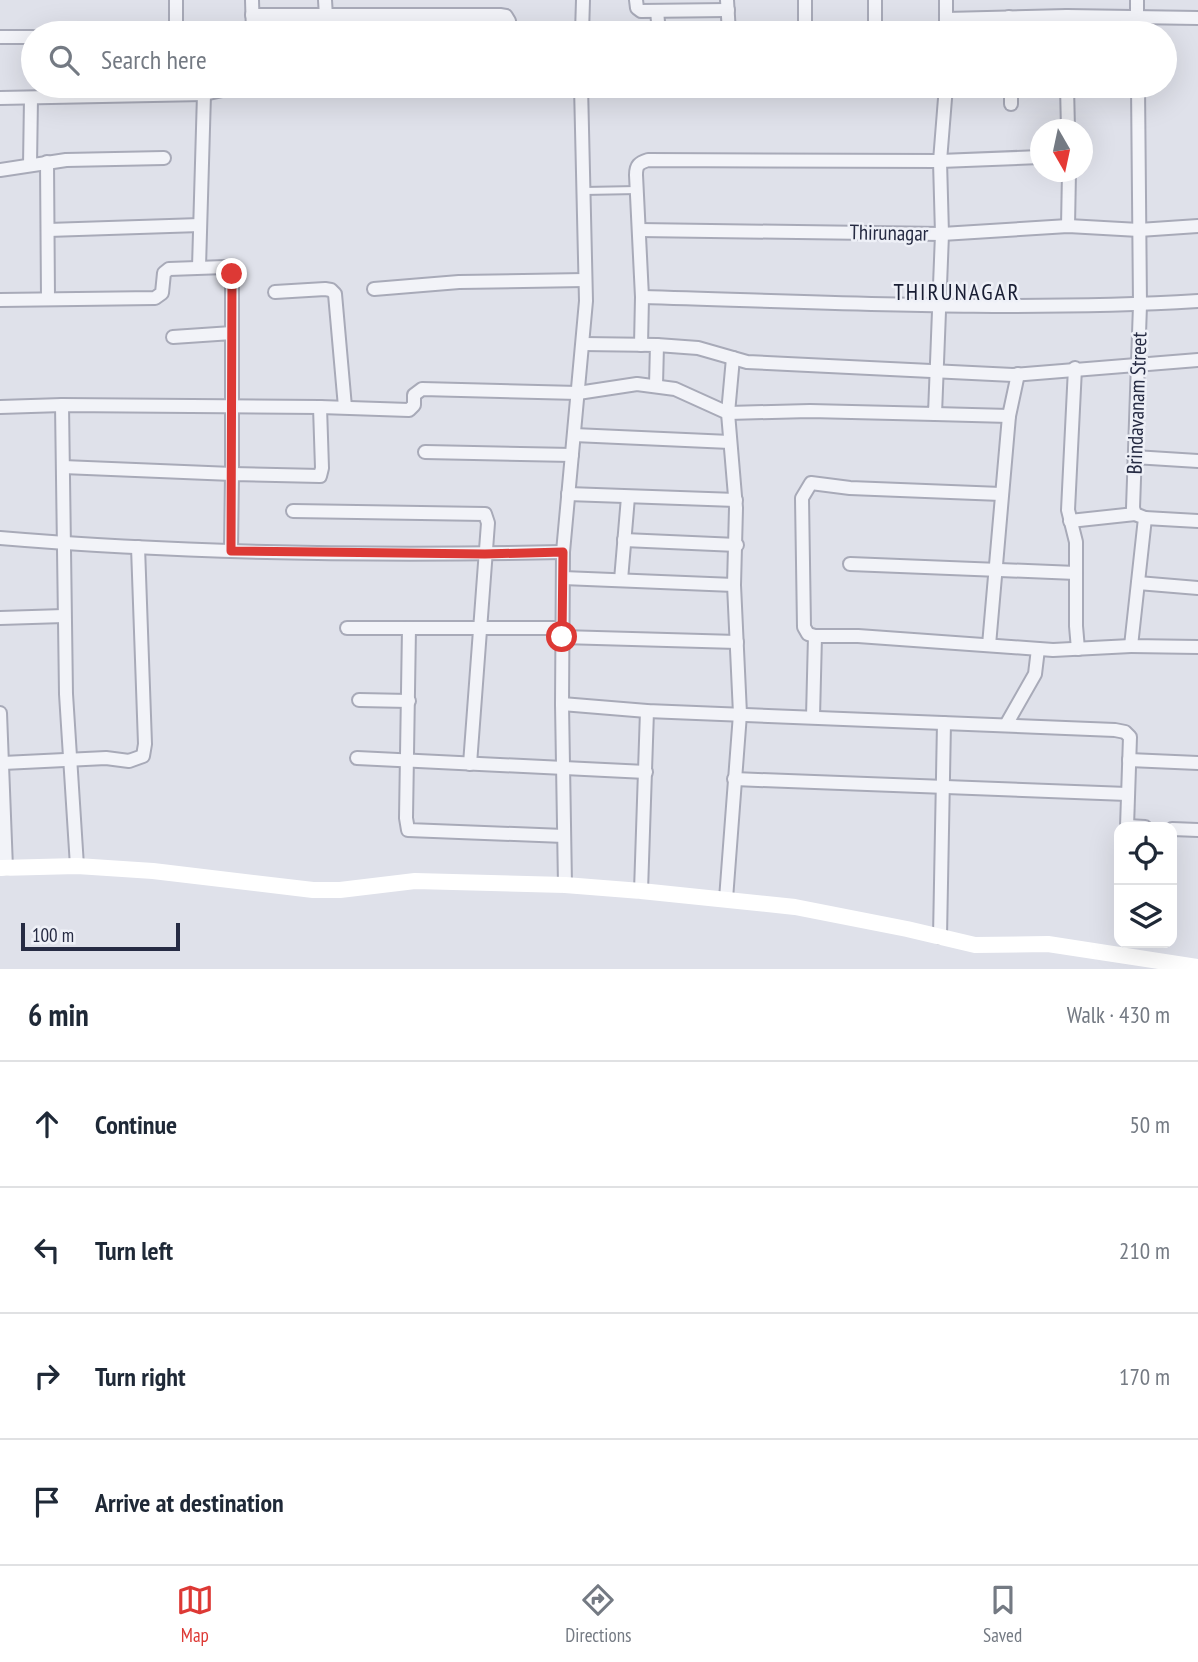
<!DOCTYPE html>
<meta charset="utf-8">
<style>
body{margin:0;font-family:"PT Sans Narrow",sans-serif;background:#f6f6f7;color:#1f2937}
.controls{position:absolute;right:21px;bottom:21px;display:grid;overflow:hidden;border-radius:14px;box-shadow:0 7px 28px #0002}
.controls button{width:63px;height:63px;display:grid;place-items:center;padding:0;border:0;border-bottom:2px solid #e0e1e3;background:#fff;color:#1f2937;font:35px sans-serif}
.compass{position:absolute;left:1030px;top:119px;width:63px;height:63px;border-radius:50%;background:#fff;box-shadow:0 7px 28px #0002;rotate:171deg}
.scale{position:absolute;left:21px;bottom:18px;width:159px;box-sizing:border-box;padding-left:7px;border:4px solid #262b43;border-top:0;font-size:19px;line-height:24px;white-space:nowrap;color:#262b43;-webkit-text-stroke:5px #eef0f7;paint-order:stroke}
.stop{position:absolute;width:21px;height:21px;margin:-16px;border:5px solid #dd3935;border-radius:50%;background:#fff}
.stop.end{background:#dd3935;border-color:#fff;box-shadow:0 2px 7px #0008}
.list{margin:0;padding:0;list-style:none}
h2{display:flex;justify-content:space-between;align-items:center;height:91px;margin:0;padding:0 28px;font-size:30px}
h2 small{font-size:23px;font-weight:400;color:#747a83}
.list li{display:grid;grid-template-columns:46px 1fr auto;gap:21px;align-items:center;box-sizing:border-box;height:126px;padding:0 28px;border-top:2px solid #e0e1e3}
.list b{display:block;font-size:26px;white-space:nowrap}
.list em{font-size:23px;font-style:normal;color:#747a83}
.icon{flex:none;width:38px;height:38px;fill:none;stroke:currentColor;stroke-width:2;stroke-linecap:round;stroke-linejoin:round}
.map{position:relative;flex:none;width:1198px;height:969px;overflow:hidden}
.search{position:absolute;background:#fff;box-shadow:0 7px 28px #0002;left:21px;right:21px;top:21px;height:77px;display:flex;align-items:center;gap:18px;box-sizing:border-box;padding:0 24px;border-radius:38px;color:#747a83;font-size:26px}
.sheet{height:595px;background:#fff}
nav{display:flex;justify-content:space-around;align-items:center;box-sizing:border-box;height:98px;border-top:2px solid #e0e1e3;background:#fff;font-size:19px;color:#747a83}
nav a{display:grid;justify-items:center;gap:4px}
nav .on{color:#dd3935}
.map>svg:first-child{display:block}
.lines{fill:none;stroke-linecap:round;stroke-linejoin:round}
.lane-casing{stroke:#a8aab8;stroke-width:10}
.street-casing{stroke:#a8aab8;stroke-width:16}
.lane{stroke:#f2f3f8;stroke-width:6}
.street{stroke:#f2f3f8;stroke-width:12}
.secondary{stroke:#fff;stroke-width:16}
.route{stroke:#dd3935;stroke-width:9}
.labels{text-anchor:middle;stroke-width:5;stroke-linejoin:round;paint-order:stroke}
.street-label{font-size:21px;fill:#262b43;stroke:#eef0f7}
.neighbourhood-label{font-size:23px;letter-spacing:2px;fill:#181d33;stroke:#eef0f7}
</style>
<div class="map">
<svg width="1198" height="969" viewBox="0 0 1198 969">
<rect width="100%" height="100%" fill="#dfe1ea"/>
<g class="lines">
<g class="lane-casing">
<polyline id="lane" points="584,191 637,190"/>
</g>
<g class="street-casing">
<g id="street">
<polyline points="176,0 176,33"/>
<polyline points="252,0 253,33"/>
<polyline points="325,0 327,33"/>
<polyline points="636,0 637,8 641,11 728,10"/>
<polyline points="727,0 729,33"/>
<polyline points="805,0 805,33"/>
<polyline points="946,0 946,33"/>
<polyline points="1137,0 1137,33"/>
<polyline points="657,11 659,33"/>
<polyline points="252,15 500,15 506,16 509,21 510,33"/>
<polyline points="1067,16 1067,33"/>
<polyline points="1009,17 1010,33"/>
<polyline points="946,19 1067,16 1198,18"/>
<polyline points="153,33 176,33"/>
<polyline points="582,33 583,0"/>
<polyline points="875,33 875,0"/>
<polyline points="0,37 33,37"/>
<polyline points="1011,86 1011,104"/>
<polyline points="1067,86 1068,130"/>
<polyline points="1138,86 1140,305 1133,508 1135,514 1145,518 1131,646 1198,647"/>
<polyline points="0,98 204,94 241,86"/>
<polyline points="47,162 48,299"/>
<polyline points="30,165 31,98"/>
<polyline points="0,170 66,160 164,158"/>
<polyline points="1068,226 1069,172"/>
<polyline points="48,230 200,225"/>
<polyline points="639,230 942,234 1068,226 1139,230 1198,226"/>
<polyline points="199,267 204,94"/>
<polyline points="374,289 459,282 585,280"/>
<polyline points="275,292 325,289 331,290 335,294 345,407"/>
<path d="M642,297C827,302 1013,312 1198,301"/>
<polyline points="0,300 155,298 162,293 164,273 169,269 225,267 232,274 232,333"/>
<polyline points="583,344 657,345 656,385"/>
<path d="M641,345L642,297L636,175C636,165 639,163 648,160L940,161L1040,157"/>
<polyline points="657,345 698,348 747,362 1013,375 1198,360"/>
<polyline points="1075,368 1068,510 1076,542 1076,626 1078,649"/>
<polyline points="62,405 66,694 77,866"/>
<polyline points="0,407 62,405 320,407 409,410 414,405 414,395 422,389 578,393 637,384 675,389 728,413 810,411 935,414 942,234 940,161 946,86"/>
<polyline points="935,414 1009,416"/>
<polyline points="574,435 730,442"/>
<polyline points="425,452 572,455"/>
<polyline points="1134,457 1198,461"/>
<polyline points="63,467 232,474 232,333 173,337"/>
<polyline points="568,494 736,500"/>
<polyline points="293,511 485,514 488,523 470,764"/>
<polyline points="1145,518 1198,521"/>
<polyline points="1070,521 1135,514"/>
<path d="M0,538C187,554 375,556 563,552"/>
<polyline points="624,540 737,545"/>
<polyline points="231,551 232,474 320,476 322,468 320,407"/>
<polyline points="850,564 1076,573"/>
<polyline points="563,578 734,585"/>
<polyline points="621,580 628,497"/>
<polyline points="1138,583 1198,588"/>
<polyline points="0,618 64,616"/>
<polyline points="347,628 562,628"/>
<polyline points="409,628 406,818 408,830 564,836"/>
<polyline points="815,636 858,636 1053,650 1131,646"/>
<polyline points="562,637 737,642"/>
<polyline points="989,645 1009,416 1018,374"/>
<polyline points="359,700 409,701"/>
<polyline points="562,704 647,711 1115,730 1125,732 1130,737 1127,827"/>
<polyline points="0,713 6,868"/>
<polyline points="813,717 815,636 808,634 804,627 802,498 811,483 850,488 1001,494"/>
<polyline points="1006,725 1035,674 1038,649"/>
<polyline points="357,758 646,772"/>
<polyline points="1129,760 1198,763"/>
<polyline points="3,763 106,758 129,761 143,756 145,744 138,547"/>
<polyline points="734,779 1127,794"/>
<polyline points="1127,826 1145,827"/>
<polyline points="1172,829 1198,830"/>
<polyline points="565,885 562,704 563,552 586,301 581,86"/>
<polyline points="641,891 647,711"/>
<polyline points="726,899 740,714 734,585 736,508 728,413 733,358"/>
<polyline points="940,937 944,723"/>
</g>
</g>
<use href="#lane" class="lane"/>
<use href="#street" class="street"/>
<polyline class="secondary" points="0,868 77,866 153,871 313,890 340,890 415,881 565,885 641,891 795,907 907,929 975,945 1048,944 1198,967"/>
</g>
<g class="lines">
<polyline class="route" points="232,274 231,551 485,554 563,552 562,637"/>
</g>
<g class="labels">
<g class="street-label">
<text transform="translate(889 233) rotate(1)" y="7">Thirunagar</text>
<text transform="translate(1137 403) rotate(-88)" y="7">Brindavanam Street</text>
</g>
<g class="neighbourhood-label">
<text x="957" y="300">THIRUNAGAR</text>
</g>
</g>
</svg>
<div class="controls">
<button><svg class="icon" aria-label="locate" viewBox="0 0 24 24"><circle cx="12" cy="12" r="6"/><path d="M12 2v4M12 18v4M2 12h4M18 12h4"/></svg></button>
<button><svg class="icon" aria-label="layers" viewBox="0 0 24 24"><path d="M12 4l9 5-9 5-9-5zM3 14l9 5 9-5"/></svg></button>
</div>
<svg class="compass" viewBox="-18 -18 36 36"><path d="M0-13l5 13h-10z" fill="#e53935"/><path d="M0 13l5-13h-10z" fill="#747a83"/></svg>
<div class="scale">100 m</div>
<div class="stop" style="left:562px;top:637px"></div>
<div class="stop end" style="left:232px;top:274px"></div>
<div class="search"><svg class="icon" aria-label="search" viewBox="0 0 24 24"><circle cx="10" cy="10" r="6"/><path d="M15 15l6 6"/></svg>Search here</div>
</div>
<section class="sheet">
<h2>6 min<small>Walk · 430 m</small></h2>
<ul class="list">
<li><svg class="icon" aria-label="ahead" viewBox="0 0 24 24"><path d="M12 20V5M6 11l6-6 6 6"/></svg><div><b>Continue</b></div><em>50 m</em></li>
<li><svg class="icon" aria-label="left" viewBox="0 0 24 24"><path d="M17 20v-9H6M10 6l-5 5 5 5"/></svg><div><b>Turn left</b></div><em>210 m</em></li>
<li><svg class="icon" aria-label="right" viewBox="0 0 24 24"><path d="M7 20v-9h11M14 6l5 5-5 5"/></svg><div><b>Turn right</b></div><em>170 m</em></li>
<li><svg class="icon" aria-label="arrive" viewBox="0 0 24 24"><path d="M6 21V4h12l-3 4 3 4H6"/></svg><div><b>Arrive at destination</b></div></li>
</ul>
</section>
<nav>
<a class="on"><svg class="icon" aria-label="map" viewBox="0 0 24 24"><path d="M3 6l6-2 6 2 6-2v14l-6 2-6-2-6 2zM9 4v14M15 6v14"/></svg>Map</a>
<a><svg class="icon" aria-label="directions" viewBox="0 0 24 24"><path d="M12 3l9 9-9 9-9-9zM9 14v-3h6M13 9l2 2-2 2"/></svg>Directions</a>
<a><svg class="icon" aria-label="saved" viewBox="0 0 24 24"><path d="M7 4h10v16l-5-4-5 4z"/></svg>Saved</a>
</nav>
